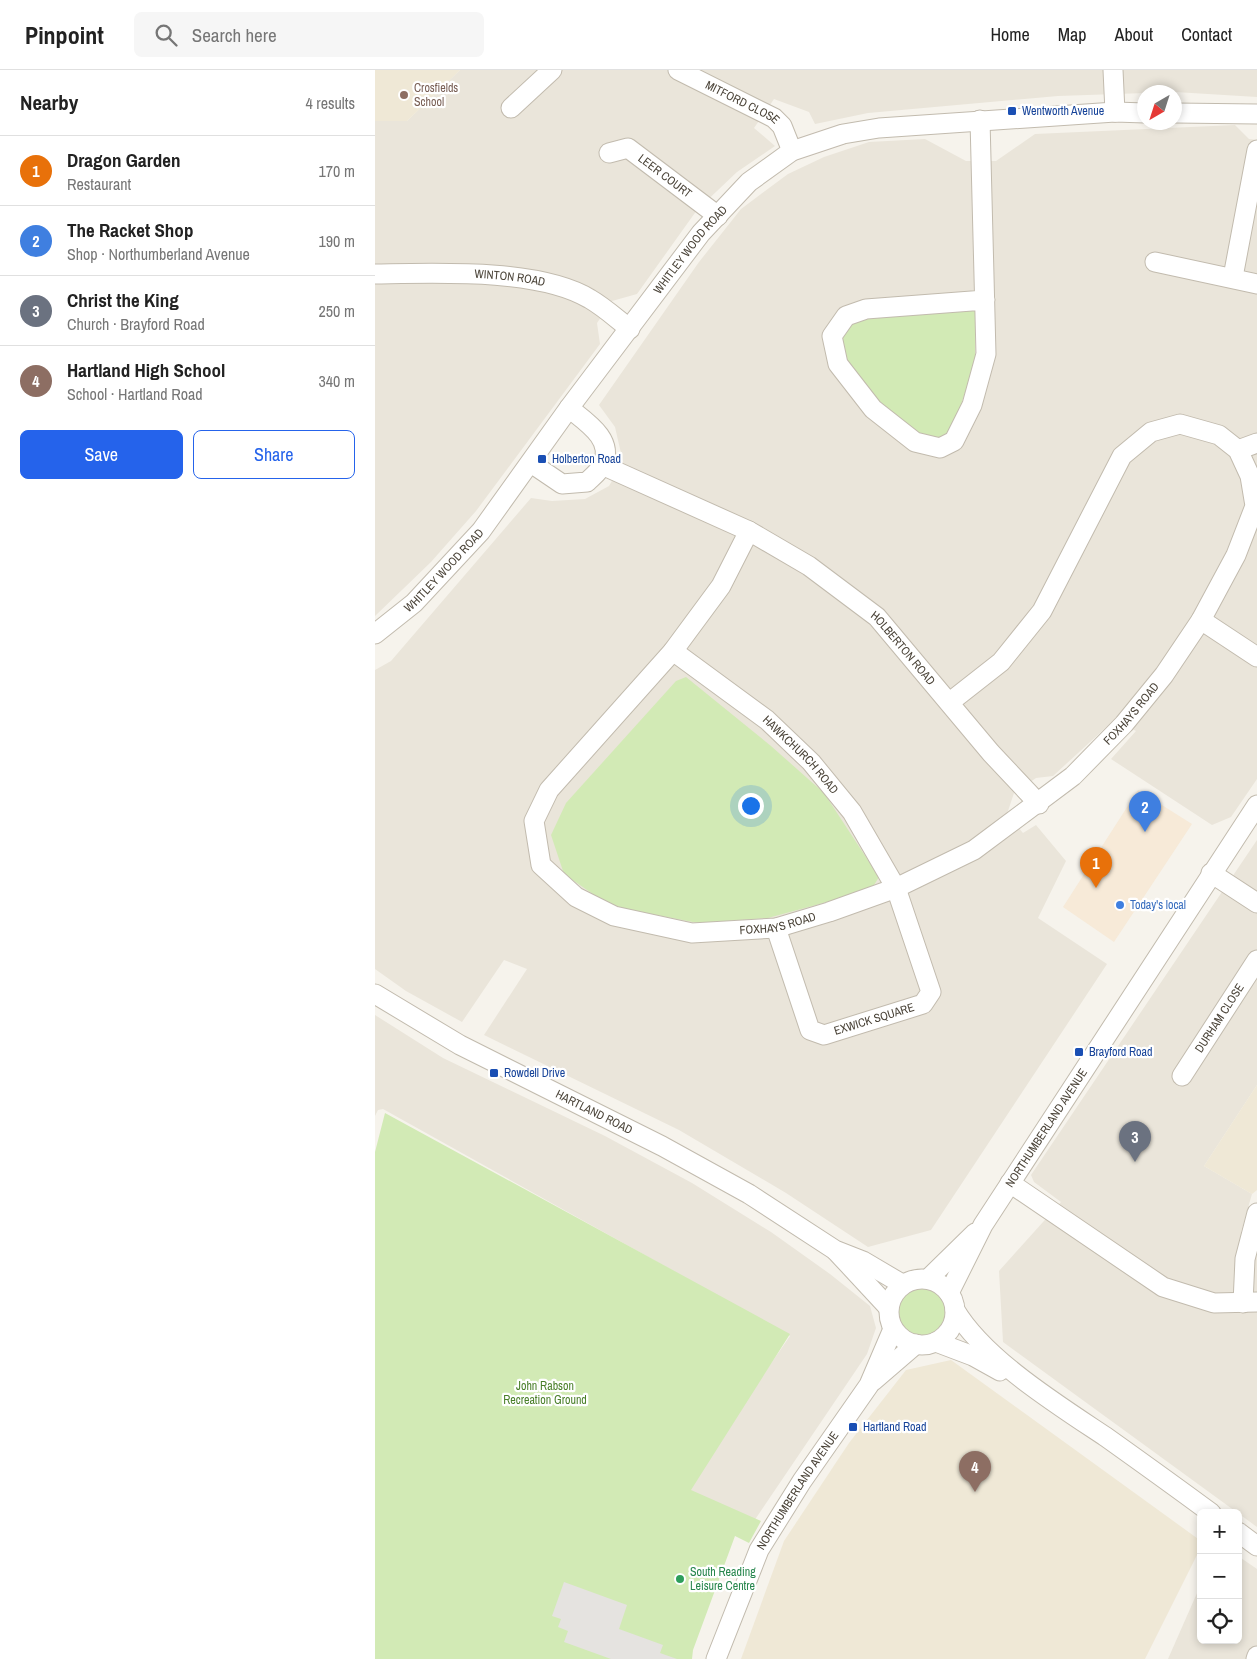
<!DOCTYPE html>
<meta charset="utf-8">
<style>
body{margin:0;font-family:"Archivo Narrow",sans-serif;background:#f6f6f6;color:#222}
.controls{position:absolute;right:15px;bottom:15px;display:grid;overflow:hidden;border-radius:8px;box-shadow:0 2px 8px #0003}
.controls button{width:45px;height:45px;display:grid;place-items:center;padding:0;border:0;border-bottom:1px solid #e0e0e0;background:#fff;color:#222;font:25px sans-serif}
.compass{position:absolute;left:762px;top:15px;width:45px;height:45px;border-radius:50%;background:#fff;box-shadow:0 2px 8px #0003;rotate:219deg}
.you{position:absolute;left:375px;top:735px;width:18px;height:18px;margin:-12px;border:4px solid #fff;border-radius:50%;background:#1a73e8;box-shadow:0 0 0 8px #1a73e833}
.badge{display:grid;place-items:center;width:32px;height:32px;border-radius:50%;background:#2563eb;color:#fff;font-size:16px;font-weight:700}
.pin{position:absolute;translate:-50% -41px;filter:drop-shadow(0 1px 2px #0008)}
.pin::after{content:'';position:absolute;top:26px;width:18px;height:15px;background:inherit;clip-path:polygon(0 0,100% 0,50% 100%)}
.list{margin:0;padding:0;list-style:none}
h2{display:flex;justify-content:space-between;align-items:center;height:65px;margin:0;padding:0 20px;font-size:21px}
h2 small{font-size:16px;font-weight:400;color:#767676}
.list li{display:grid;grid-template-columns:32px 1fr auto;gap:15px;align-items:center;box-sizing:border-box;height:70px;padding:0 20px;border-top:1px solid #e0e0e0}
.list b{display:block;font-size:19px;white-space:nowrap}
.list p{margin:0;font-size:16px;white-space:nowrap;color:#767676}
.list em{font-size:16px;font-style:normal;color:#767676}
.actions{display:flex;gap:10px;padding:15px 20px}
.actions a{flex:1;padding:11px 0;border:1px solid #2563eb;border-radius:8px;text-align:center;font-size:18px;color:#2563eb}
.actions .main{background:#2563eb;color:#fff}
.icon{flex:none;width:28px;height:28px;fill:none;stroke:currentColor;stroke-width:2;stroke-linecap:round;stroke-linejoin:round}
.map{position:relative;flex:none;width:882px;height:1589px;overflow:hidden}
header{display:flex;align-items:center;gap:30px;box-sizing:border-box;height:70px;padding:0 25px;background:#fff;border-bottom:1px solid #e0e0e0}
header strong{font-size:24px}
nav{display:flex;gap:28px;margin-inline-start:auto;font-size:18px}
.search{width:350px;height:45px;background:#f6f6f6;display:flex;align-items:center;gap:12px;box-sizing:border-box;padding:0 18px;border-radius:8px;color:#767676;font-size:19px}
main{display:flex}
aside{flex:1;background:#fff}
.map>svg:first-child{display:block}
.residential{fill:#eae5da}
.commercial{fill:#f7ead8}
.education{fill:#efe8d6}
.green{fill:#d2eab5}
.parking{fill:#e5e3e0}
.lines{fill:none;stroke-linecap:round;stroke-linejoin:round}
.minor-casing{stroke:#c2bbae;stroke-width:21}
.minor{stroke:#fff;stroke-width:19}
.education-dot{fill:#8d6e63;stroke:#fff;stroke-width:2}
.transit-dot{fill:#1a4fb4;stroke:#fff;stroke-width:2}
.shop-dot{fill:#3f7fe0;stroke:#fff;stroke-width:2}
.leisure-dot{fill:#2e9e5b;stroke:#fff;stroke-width:2}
.labels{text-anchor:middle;stroke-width:4.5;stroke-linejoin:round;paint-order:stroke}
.education-label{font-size:12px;fill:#785e54;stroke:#fff;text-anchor:start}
.street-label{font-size:12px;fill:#4b4439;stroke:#fff}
.transit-label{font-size:12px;fill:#164399;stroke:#fff;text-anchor:start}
.shop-label{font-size:12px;fill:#366cbe;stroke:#fff;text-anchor:start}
.park-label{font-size:12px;fill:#4a7f2a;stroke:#fff}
.leisure-label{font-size:12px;fill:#27864d;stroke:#fff;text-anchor:start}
</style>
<header>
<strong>Pinpoint</strong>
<div class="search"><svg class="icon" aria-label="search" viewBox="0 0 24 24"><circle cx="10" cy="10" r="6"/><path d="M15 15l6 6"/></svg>Search here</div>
<nav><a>Home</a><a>Map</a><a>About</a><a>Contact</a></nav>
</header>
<main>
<aside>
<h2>Nearby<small>4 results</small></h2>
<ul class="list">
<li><span class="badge" style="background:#e8710a">1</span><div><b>Dragon Garden</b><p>Restaurant</p></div><em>170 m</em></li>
<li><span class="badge" style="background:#3f7fe0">2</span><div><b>The Racket Shop</b><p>Shop · Northumberland Avenue</p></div><em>190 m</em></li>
<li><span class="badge" style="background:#6b7280">3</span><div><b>Christ the King</b><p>Church · Brayford Road</p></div><em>250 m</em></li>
<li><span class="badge" style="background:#8d6e63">4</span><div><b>Hartland High School</b><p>School · Hartland Road</p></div><em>340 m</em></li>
</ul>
<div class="actions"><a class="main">Save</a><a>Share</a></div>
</aside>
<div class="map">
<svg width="882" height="1589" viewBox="0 0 882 1589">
<rect width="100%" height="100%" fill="#f6f3ec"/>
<g class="residential">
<polygon points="85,0 882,0 882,27 800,22 683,26 493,43 440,54 434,42 399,29 379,58 400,76 362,102 322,140 262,224 237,231 222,253 225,274 101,441 56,492 0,546 0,51 32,51"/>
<polygon points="860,55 874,69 882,70 882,709 856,747 837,755 736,689 761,661 739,650 678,706 661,708 639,723 632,744 648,763 661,755 691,791 663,848 732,894 556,1160 493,1177 411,1123 304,1060 109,965 152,899 129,890 87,952 31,921 0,899 0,600 16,591 156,428 177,431 210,429 234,416 248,392 240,357 224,335 324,192 366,139 413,104 449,87 494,72 550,69 591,91 621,91 660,64"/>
<polygon points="882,770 882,1015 829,1096 877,1124 866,1162 882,1169 882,1457 628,1272 624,1201 686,1132 659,1112 656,1105"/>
<polygon points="0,945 68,988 230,1066 317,1113 396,1162 455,1204 495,1236 501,1258 492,1284 375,1457 310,1418 415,1266 8,1039 3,1040 0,1046"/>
<polygon points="863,1486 882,1499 882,1589 793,1589 826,1514 826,1570 863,1570"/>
</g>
<polygon class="commercial" points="763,720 817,754 739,872 688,837"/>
<g class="education">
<polygon points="0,0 85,0 32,51 0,51"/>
<polygon points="882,1015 882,1120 877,1124 829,1096"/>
<polygon points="576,1290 826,1471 826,1477 770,1589 366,1589 409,1471 474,1373 531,1300"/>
</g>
<g class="green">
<polygon points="600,240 600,293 578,358 564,370 541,364 501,332 466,285 469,262 483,249"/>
<polygon points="311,607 396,676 449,723 504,807 496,820 393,848 323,853 235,836 189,804 176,765 191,733 301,611"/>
<polygon points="10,1043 415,1264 316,1420 386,1451 374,1473 360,1466 318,1580 317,1589 0,1589 0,1082"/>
<circle cx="547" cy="1243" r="25"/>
</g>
<polygon class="parking" points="189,1512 252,1535 244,1559 288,1575 285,1583 302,1589 236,1589 189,1572 193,1561 183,1557 186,1549 177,1546"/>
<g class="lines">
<g class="minor-casing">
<g id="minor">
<path id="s1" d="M303,0L399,48L407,56L417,81"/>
<polyline points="738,0 740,42"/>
<polyline points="136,38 177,0"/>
<polyline points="800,43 882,44"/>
<polyline points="605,50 611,284 597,335 579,371 565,378 540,372 498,339 463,294 457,266 471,246 491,239 610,230"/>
<path id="s2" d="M234,83L253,78L343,146"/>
<polyline points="780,192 882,214"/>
<path id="s3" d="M0,204C60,203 164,198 215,229C229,237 242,249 255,259"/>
<polyline points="858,207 882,80"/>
<polyline points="863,380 882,373"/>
<path d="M156,393L187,414L212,412C217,407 225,401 228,394C239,369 211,352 194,338"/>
<path id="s4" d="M227,395L374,461L434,496L502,547L616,683L664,734"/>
<path id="s5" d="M374,461L346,516L298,581L174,720L159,751L166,795L201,827L239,846L317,863L401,858L454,842L521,818L599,780L698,706L749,654L789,605L826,550L861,485L880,436L875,406L863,380L844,365L805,354L776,362L747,386L667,541L626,592L575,632"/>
<polyline points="826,550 882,587"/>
<path id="s6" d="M0,564L39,533L106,461L194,338L326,163L374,112L417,81L468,64L504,58L740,42L770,43"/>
<path id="s7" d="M298,581L392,650L436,692L477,742L521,818L556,922L548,934L449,965L435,960L401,858"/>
<polyline points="836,803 882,833"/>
<path id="s8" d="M0,924L85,975L287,1076L374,1124L460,1180L488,1191L527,1214"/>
<path id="s9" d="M807,1006L882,890"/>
<polyline points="635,1113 788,1217 839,1233 882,1232"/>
<polyline points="461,1181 513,1237"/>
<polyline points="554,1208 600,1163"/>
<circle cx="547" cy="1242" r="33"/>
<path id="s10" d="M574,1223L608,1155L882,735"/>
<polyline points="868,1233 870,1189 882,1143"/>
<path d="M580,1240C609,1289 683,1335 731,1367C766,1392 801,1417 836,1443"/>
<polyline points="561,1272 598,1286 625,1301"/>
<polyline points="498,1311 541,1274"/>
<polyline points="863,1462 882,1476"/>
<path id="s11" d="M341,1589L384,1480L427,1411L494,1315L518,1259"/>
<polyline points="881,1589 882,1586"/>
</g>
</g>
<use href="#minor" class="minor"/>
</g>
<circle class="education-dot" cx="29" cy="25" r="5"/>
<g class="transit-dot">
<rect x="632" y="36" width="10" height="10" rx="2.5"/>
<rect x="162" y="384" width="10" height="10" rx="2.5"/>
<rect x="699" y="977" width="10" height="10" rx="2.5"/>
<rect x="114" y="998" width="10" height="10" rx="2.5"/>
<rect x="473" y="1352" width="10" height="10" rx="2.5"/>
</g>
<circle class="shop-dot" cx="745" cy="835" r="5"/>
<circle class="leisure-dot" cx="305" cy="1509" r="5"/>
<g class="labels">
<g class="education-label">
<text x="39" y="22">Crosfields<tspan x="39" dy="14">School</tspan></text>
</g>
<g class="street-label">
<text dy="4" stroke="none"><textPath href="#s1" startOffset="72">MITFORD CLOSE</textPath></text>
<text dy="4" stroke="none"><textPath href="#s2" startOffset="66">LEER COURT</textPath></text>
<text dy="4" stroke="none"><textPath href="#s6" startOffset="499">WHITLEY WOOD ROAD</textPath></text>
<text dy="4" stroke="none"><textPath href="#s3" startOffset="135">WINTON ROAD</textPath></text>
<text dy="4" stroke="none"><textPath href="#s6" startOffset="94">WHITLEY WOOD ROAD</textPath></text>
<text dy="4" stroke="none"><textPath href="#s4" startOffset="356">HOLBERTON ROAD</textPath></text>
<text dy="4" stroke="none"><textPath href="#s5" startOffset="1084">FOXHAYS ROAD</textPath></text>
<text dy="4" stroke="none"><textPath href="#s7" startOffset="165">HAWKCHURCH ROAD</textPath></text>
<text dy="4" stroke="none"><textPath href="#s5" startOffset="664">FOXHAYS ROAD</textPath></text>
<text dy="4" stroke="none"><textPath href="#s9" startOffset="69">DURHAM CLOSE</textPath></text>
<text transform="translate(499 949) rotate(-17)" y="4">EXWICK SQUARE</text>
<text dy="4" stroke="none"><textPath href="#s8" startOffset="249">HARTLAND ROAD</textPath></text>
<text dy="4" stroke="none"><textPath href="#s10" startOffset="192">NORTHUMBERLAND AVENUE</textPath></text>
<text dy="4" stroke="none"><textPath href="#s11" startOffset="188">NORTHUMBERLAND AVENUE</textPath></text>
</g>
<g class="transit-label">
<text x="647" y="45">Wentworth Avenue</text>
<text x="177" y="393">Holberton Road</text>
<text x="714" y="986">Brayford Road</text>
<text x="129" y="1007">Rowdell Drive</text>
<text x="488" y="1361">Hartland Road</text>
</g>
<g class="shop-label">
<text x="755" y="839">Today's local</text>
</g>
<g class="park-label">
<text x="170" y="1320">John Rabson<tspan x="170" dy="14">Recreation Ground</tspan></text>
</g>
<g class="leisure-label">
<text x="315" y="1506">South Reading<tspan x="315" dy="14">Leisure Centre</tspan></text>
</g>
</g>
</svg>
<div class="controls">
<button>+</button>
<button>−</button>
<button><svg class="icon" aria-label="locate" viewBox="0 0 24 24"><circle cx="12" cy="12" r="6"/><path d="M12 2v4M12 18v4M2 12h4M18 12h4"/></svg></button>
</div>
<svg class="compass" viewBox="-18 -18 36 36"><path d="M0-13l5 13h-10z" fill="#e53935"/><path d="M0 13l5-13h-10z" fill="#767676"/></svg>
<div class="you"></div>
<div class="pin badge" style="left:721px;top:818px;background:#e8710a">1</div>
<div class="pin badge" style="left:770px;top:762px;background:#3f7fe0">2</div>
<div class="pin badge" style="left:760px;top:1092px;background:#6b7280">3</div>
<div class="pin badge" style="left:600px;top:1422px;background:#8d6e63">4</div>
</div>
</main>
